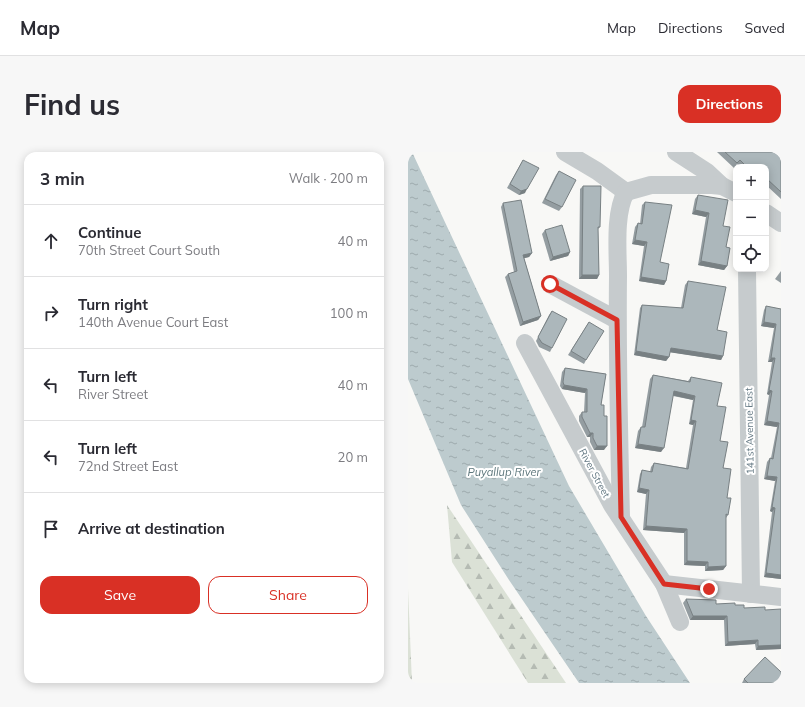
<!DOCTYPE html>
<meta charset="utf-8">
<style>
body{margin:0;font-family:Mulish,sans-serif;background:#f7f7f7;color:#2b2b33}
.controls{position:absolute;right:12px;top:12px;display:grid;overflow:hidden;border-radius:8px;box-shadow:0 2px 10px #0003}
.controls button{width:36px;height:36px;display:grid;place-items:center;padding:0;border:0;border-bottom:1px solid #e1e1e2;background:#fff;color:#2b2b33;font:20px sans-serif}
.stop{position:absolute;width:12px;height:12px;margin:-9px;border:3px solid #d93025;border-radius:50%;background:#fff}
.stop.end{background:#d93025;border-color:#fff;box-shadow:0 1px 4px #0008}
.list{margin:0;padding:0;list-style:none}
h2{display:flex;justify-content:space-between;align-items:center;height:52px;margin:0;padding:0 16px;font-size:17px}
h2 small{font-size:13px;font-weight:400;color:#7c7c81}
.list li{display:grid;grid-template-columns:26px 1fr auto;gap:12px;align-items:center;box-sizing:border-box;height:72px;padding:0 16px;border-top:1px solid #e1e1e2}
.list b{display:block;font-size:15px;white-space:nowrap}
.list p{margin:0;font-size:13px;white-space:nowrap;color:#7c7c81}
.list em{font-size:13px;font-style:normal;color:#7c7c81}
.actions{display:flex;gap:8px;padding:12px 16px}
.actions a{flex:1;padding:9px 0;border:1px solid #d93025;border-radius:12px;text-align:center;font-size:14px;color:#d93025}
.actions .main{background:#d93025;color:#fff}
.icon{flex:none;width:22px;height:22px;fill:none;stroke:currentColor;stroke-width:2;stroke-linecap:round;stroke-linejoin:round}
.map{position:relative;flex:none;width:373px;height:531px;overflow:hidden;border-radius:12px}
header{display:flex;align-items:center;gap:24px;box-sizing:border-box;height:56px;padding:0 20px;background:#fff;border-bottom:1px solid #e1e1e2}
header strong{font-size:19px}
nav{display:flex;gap:22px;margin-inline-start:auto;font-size:14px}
.intro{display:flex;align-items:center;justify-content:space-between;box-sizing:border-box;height:96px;padding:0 24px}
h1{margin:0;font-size:28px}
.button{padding:10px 18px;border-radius:12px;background:#d93025;color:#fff;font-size:14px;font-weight:700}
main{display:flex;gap:24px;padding:0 24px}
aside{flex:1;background:#fff;border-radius:12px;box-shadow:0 2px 10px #0003}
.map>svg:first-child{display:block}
.forest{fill:url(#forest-firs)}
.water{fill:url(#water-ripples)}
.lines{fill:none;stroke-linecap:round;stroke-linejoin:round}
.minor{stroke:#c6cbcd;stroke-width:18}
.wall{fill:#949da1}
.shaded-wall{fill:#788083}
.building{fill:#acb7bb;stroke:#788083}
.route{stroke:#d93025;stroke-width:5}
.labels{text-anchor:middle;stroke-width:4;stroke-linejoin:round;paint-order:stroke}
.street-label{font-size:10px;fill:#627782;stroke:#fff}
.water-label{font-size:11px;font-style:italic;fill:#5d777c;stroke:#fff}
</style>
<header>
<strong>Map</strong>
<nav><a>Map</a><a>Directions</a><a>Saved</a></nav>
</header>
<div class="intro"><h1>Find us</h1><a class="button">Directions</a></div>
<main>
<aside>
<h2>3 min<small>Walk · 200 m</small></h2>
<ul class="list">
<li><svg class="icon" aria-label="ahead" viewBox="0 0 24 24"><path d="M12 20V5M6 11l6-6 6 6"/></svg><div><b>Continue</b><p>70th Street Court South</p></div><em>40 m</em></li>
<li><svg class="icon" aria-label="right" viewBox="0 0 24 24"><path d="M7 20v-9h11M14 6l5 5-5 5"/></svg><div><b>Turn right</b><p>140th Avenue Court East</p></div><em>100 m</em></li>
<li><svg class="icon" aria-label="left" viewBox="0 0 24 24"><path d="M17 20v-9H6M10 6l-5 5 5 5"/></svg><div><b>Turn left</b><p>River Street</p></div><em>40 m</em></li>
<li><svg class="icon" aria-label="left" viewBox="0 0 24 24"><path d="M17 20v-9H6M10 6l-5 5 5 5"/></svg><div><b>Turn left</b><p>72nd Street East</p></div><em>20 m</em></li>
<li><svg class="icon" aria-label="arrive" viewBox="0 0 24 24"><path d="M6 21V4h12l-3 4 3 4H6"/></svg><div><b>Arrive at destination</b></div></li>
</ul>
<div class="actions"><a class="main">Save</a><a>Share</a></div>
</aside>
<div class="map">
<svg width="373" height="531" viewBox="0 0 373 531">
<defs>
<pattern id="forest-firs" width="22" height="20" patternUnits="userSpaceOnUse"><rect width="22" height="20" fill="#dbe1d6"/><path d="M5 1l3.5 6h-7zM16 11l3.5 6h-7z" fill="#b5bbb3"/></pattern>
<pattern id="water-ripples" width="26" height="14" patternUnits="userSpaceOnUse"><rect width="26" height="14" fill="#bdcbce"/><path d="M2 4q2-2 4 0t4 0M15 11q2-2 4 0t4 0" fill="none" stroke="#9daaad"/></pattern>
</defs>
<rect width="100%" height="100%" fill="#f8f8f6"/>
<g class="forest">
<polygon points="39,353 158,531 120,531 44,410"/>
<polygon points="0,437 4,531 0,531"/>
</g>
<polygon class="water" points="0,0 4,0 161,334 238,464 282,531 171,531 101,428 53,353 0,227"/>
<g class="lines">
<g class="minor">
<polyline points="157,0 189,19 218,40"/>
<polyline points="268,0 299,20 314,34"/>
<polyline points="218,40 243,33 304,33 314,34 328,41"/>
<polyline points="358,61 373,71"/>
<polyline points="339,117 343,442"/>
<polyline points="142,132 209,168"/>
<polyline points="117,191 204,353 256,432 272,470"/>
<path d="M213,365C211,284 209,204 210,124C210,100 206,61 218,40"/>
<polyline points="256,432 373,445"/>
</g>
</g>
<g class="wall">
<polygon points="309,0 368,0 373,5 373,47 358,33 358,15 332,15 329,12 326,16"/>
<polygon points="115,8 117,41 111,43 99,36"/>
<polygon points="151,19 154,55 151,59 134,51 148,23"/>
<polygon points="175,34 192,75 190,77 191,123 189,127 171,127 172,37"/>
<polygon points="290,43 315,74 318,95 319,114 316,118 290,113 298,65 284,62 287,47"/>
<polygon points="237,50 252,110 258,129 256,133 231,129 236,94 224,92 227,75 230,71 232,72 234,53"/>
<polygon points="95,51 124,101 121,105 116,106 133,164 130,168 112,174 97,125 100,122 106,120 93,55"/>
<polygon points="137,78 162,100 160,104 142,109 134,82"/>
<polygon points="373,119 373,131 367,127"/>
<polygon points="280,129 309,178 315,204 313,208 262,200 261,205 258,209 226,203 232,156 234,153 273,156 277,133"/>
<polygon points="358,154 373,157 373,427 356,425 364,360 362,359 367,329 356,327 359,310 362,306 363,306 369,275 356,273 361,243 359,242 364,210 360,210 366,176 353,174 356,158"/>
<polygon points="144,159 144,196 142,200 131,195 128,189 141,163"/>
<polygon points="181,170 178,208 176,212 160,203"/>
<polygon points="157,216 198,222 193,253 196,298 186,298 182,290 182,285 179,285 171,269 171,264 174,260 176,260 177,241 154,237 152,234 154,220"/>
<polygon points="245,223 280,229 283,225 309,254 312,289 319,346 320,363 318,366 318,414 315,418 297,419 297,414 276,413 276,381 235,378 238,342 229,340 232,322 234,318 242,320 243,315 246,311 278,316 285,273 281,272 285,248 265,244 253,300 227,296 230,279 233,275 234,275 242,227"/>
<polygon points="278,447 308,452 327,453 336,456 357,458 373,497 348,498 347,492 317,494 316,468 282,468 275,451"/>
<polygon points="336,527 373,531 334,531"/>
</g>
<g class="shaded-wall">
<polygon points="119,37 117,41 111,43 113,39"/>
<polygon points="287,58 301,61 298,65 284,62"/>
<polygon points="227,88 239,90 236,94 224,92"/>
<polygon points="162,100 160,104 142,109 145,105"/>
<polygon points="124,101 121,105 113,107 115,103"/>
<polygon points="293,109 319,114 316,118 290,113"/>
<polygon points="174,123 191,123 189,127 171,127"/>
<polygon points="233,125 258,129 256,133 231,129"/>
<polygon points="133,164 130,168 112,174 115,170"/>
<polygon points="356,170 368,172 366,176 353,174"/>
<polygon points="263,196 315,204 313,208 260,200"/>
<polygon points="228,199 261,205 258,209 226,203"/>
<polygon points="363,206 367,206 364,210 360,210"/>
<polygon points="156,233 179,237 177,241 154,237"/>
<polygon points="361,238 364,239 361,243 359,242"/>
<polygon points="266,239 287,244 285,248 263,243"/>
<polygon points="283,268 288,269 285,273 281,272"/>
<polygon points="359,269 371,271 369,275 356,273"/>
<polygon points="182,281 185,281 182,285 179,285"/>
<polygon points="230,292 256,296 253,300 227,296"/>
<polygon points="189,294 199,294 196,298 186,298"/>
<polygon points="359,324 369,325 367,329 356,327"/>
<polygon points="231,336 241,338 238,342 229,340"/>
<polygon points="364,355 367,356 364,360 362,359"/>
<polygon points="238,374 279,377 276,381 235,378"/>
<polygon points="279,409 300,410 297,414 276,413"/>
<polygon points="318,414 315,418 297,419 300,415"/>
<polygon points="358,421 373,423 373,427 356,425"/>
<polygon points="285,464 319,464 316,468 282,468"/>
<polygon points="350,488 347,492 317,494 320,490"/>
<polygon points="373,493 373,497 348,498 350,494"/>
</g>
<g class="building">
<polygon points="317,0 368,0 373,5 373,40 358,26 358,15 339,15 332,8 329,11"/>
<polygon points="115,8 131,16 119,37 113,39 102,32"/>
<polygon points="151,19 168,28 154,55 137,47"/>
<polygon points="175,34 193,34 192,75 190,75 191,123 174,123"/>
<polygon points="290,43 320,48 315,74 322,75 318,95 322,96 319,114 293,109 301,61 287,58"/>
<polygon points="113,48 124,101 115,103 133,164 115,170 100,122 109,119 95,51"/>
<polygon points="237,50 264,53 252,110 261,112 258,129 233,125 239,90 227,88 230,71 234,72"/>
<polygon points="154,73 162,100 145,105 137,78"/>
<polygon points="280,129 318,135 309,178 319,180 315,204 263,196 261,205 228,199 234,153 275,156"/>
<polygon points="358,154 373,157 373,423 358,421 367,356 364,355 369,325 359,324 362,306 365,307 371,271 359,269 364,239 361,238 367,206 363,206 368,172 356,170"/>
<polygon points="144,159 159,167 144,196 134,191 130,185"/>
<polygon points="181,170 196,179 178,208 163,199"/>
<polygon points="157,216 198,222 193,253 196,253 196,264 199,264 199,294 189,294 185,286 185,281 182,281 174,265 174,260 179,260 179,237 156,233 155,230"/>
<polygon points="245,223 282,230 283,225 314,231 309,254 318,255 312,289 320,290 315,316 323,317 319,346 323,346 320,363 318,362 318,414 300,415 300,410 279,409 279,377 238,374 241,338 231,336 234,318 244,320 246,311 280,317 288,269 283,268 287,244 266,239 256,296 230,292 233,275 237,275"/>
<polygon points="278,447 308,448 308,452 327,451 327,453 336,453 336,456 357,455 357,458 373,457 373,493 350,494 350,488 320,490 319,464 285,464"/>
<polygon points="357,505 373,520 373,531 340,531 336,527"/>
</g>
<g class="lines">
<polyline class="route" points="142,132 209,168 213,365 256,432 301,437"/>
</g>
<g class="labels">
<g class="street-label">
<text transform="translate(341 279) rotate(-91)" y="4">141st Avenue East</text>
<text transform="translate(187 321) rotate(62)" y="4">River Street</text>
</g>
<g class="water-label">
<text x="96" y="324">Puyallup River</text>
</g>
</g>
</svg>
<div class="controls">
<button>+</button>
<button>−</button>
<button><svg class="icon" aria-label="locate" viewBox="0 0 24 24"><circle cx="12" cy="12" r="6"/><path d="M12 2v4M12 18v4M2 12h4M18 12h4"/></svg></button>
</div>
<div class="stop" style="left:142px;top:132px"></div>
<div class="stop end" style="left:301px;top:437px"></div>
</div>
</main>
